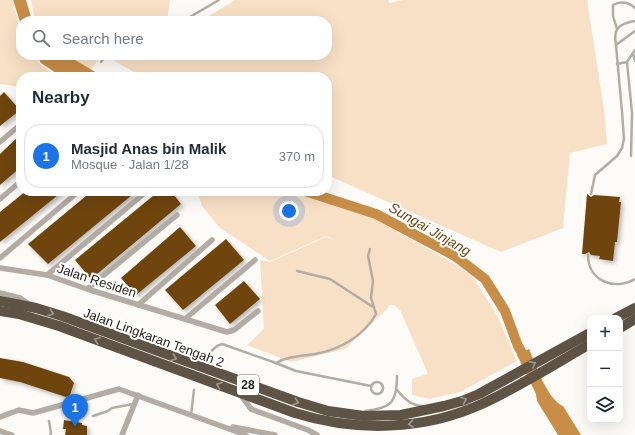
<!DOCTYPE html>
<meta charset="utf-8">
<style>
body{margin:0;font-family:Arial,sans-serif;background:#f2f2f3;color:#1f2937}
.controls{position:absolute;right:12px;bottom:12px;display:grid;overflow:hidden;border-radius:8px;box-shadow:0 4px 16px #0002}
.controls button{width:36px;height:36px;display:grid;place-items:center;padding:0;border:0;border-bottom:1px solid #e0e1e3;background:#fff;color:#1f2937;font:20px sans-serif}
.you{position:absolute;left:289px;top:211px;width:14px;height:14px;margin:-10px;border:3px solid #fff;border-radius:50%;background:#1a73e8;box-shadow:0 0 0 6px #1a73e833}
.badge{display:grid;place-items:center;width:26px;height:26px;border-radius:50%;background:#1a73e8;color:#fff;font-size:13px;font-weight:700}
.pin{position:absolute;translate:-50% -33px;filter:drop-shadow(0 1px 2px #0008)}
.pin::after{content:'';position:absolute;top:21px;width:14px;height:12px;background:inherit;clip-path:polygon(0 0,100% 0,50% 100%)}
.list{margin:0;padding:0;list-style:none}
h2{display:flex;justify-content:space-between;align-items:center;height:52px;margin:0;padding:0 16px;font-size:17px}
h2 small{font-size:13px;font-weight:400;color:#747a83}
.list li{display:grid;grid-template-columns:26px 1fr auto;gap:12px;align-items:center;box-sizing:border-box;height:64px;margin:0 8px 8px;padding:0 8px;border:1px solid #e0e1e3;border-radius:16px}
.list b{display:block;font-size:15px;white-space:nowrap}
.list p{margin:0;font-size:13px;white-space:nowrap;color:#747a83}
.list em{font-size:13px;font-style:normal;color:#747a83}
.icon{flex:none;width:22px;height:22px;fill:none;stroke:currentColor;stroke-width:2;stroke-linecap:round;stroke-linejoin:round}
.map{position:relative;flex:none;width:635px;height:435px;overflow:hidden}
.search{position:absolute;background:#fff;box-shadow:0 4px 16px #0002;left:16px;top:16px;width:316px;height:44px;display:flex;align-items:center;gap:10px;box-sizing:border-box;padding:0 14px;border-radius:16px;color:#747a83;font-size:15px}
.panel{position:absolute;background:#fff;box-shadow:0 4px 16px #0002;left:16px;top:72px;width:316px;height:124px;border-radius:16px}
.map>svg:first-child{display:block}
.green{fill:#f8e0c6}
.water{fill:#c88d46}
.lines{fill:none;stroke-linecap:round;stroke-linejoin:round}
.river{stroke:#c88d46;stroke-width:10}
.building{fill:#6f4507;filter:url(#shadow)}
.lane{stroke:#b2aca5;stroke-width:2.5}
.street{stroke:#b2aca5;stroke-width:5.5}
.highway{stroke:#5f5346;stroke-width:10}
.oneway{stroke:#9f9890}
.labels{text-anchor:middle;stroke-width:4;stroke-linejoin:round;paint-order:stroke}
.shield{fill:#fff;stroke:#64615d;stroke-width:1}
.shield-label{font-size:12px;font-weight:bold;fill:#221d18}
.street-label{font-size:13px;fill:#221d18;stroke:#fff}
.water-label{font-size:14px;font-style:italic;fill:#724a15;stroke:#fff}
</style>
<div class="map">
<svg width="635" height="435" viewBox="0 0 635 435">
<defs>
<filter id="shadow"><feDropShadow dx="2.5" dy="2.5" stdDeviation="2" flood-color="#0004"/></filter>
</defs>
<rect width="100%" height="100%" fill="#fdfbf7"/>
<g class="green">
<polygon points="0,0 12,0 21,32 21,55 34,55 41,65 58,77 21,77 21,87 0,84"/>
<polygon points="31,0 170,0 167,21 38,21 34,16"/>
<polygon points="235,0 388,0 389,3 404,0 587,0 604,109 607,144 570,153 563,228 501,252 327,175 327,77 142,77 113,60 125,55 327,55 327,21 201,21"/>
<polygon points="67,55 103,55 90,70"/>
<polygon points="197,191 297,191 328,202 359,210 449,261 472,276 497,315 517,361 460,392 429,399 412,395 412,379 428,374 400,310 394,305 388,305 389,307 345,349 291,362 247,345 264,329 260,260 270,262 326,237 338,241 326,236 270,261 219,227 202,206"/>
</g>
<g class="water">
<polygon points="13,0 26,0 31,17 34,21 21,21 21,25"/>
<polygon points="36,55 63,55 88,72 83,77 62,77 41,63"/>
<path d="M529,349C536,365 547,399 563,406L581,435H558L537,401L536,394L517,355Z"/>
</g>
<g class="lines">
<g class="river">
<polyline points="57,55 94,77"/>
<polyline points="305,191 376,214 455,256 485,279 505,311 518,346 529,365"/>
</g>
</g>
<g class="building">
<polygon points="4,92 20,110 0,126 0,96"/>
<polygon points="21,134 21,167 0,185 0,154"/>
<polygon points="26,191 63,191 0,242 0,212"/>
<polygon points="92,191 137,191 48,264 28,244"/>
<polygon points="159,191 171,191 181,204 91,279 75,260"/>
<polygon points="587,194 591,197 594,195 620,197 619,202 621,202 617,242 615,242 613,261 599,259 600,256 591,255 589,252 585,254 582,254"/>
<polygon points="180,227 196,246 136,295 121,278"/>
<polygon points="226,239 244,260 183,310 165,290"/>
<polygon points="244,281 260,299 230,324 215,305"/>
<polygon points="0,358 23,362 69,377 74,383 70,395 66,397 20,382 0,378"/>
<polygon points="64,420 82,423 82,425 87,426 87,435 65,435 66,429 63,429"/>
</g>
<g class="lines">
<g class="lane">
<polyline points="183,21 219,0"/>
<path d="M617,29L613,16V5C620,1 629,2 635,8"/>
<path d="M616,45C613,29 618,24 635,21"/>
<polyline points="633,53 635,61"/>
<polyline points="101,62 106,55"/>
<polyline points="627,62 632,113 631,156"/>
<polyline points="617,64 627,62 635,50"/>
<polyline points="591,194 595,175 617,156 622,148 624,139 622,112 616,45 635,31"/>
<path d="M588,255C588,281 614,291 635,279"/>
<polyline points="297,271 330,279 373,307"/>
<path d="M206,359C210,353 214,346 222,344L276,363L296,371L371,386"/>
<path d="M276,363C288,356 302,356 315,354C339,350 364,336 376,314L371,298L373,281L368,256L370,249"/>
<circle cx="377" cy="388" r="6"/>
<path d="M397,390C404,398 410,405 422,406"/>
<path d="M365,411C390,408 397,404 397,376"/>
<polyline points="191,415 194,390"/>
<polyline points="93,416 108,411 112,408 133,404"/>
<polyline points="49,421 51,433 50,435"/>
</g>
<g class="street">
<polyline points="0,142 21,124"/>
<polyline points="0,199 21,181"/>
<polyline points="0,258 79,191"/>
<polyline points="0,268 47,275 87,289 227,332 234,330 258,311"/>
<polyline points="47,275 147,191"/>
<polyline points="87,289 177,215"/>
<polyline points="0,293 20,298 29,304"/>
<polyline points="138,305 212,240"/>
<polyline points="185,319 255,260"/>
<polyline points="240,394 251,409 308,430 317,435"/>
<polyline points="0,417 19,410 33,413 119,389 246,435"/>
<polyline points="233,427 275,435"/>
<polyline points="0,431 12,435"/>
<polyline points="122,435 138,395"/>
</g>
<g class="highway">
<polyline points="0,301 36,308 62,316 298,402 328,411 364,416 401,415 444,406 462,401 479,394 590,333"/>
<path d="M0,311L19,314L59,326L295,413C356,432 424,431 484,403C520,386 555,364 590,344"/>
<polyline points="616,318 635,308"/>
<polyline points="620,328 635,319"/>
</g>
</g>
<defs><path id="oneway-chevron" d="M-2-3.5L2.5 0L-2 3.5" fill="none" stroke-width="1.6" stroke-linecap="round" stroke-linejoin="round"/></defs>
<g class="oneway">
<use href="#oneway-chevron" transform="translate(51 313) rotate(18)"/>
<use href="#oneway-chevron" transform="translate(97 340) rotate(-160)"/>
<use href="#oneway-chevron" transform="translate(174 358) rotate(20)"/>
<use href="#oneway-chevron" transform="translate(533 364) rotate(-29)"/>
<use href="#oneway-chevron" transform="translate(219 385) rotate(-160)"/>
<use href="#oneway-chevron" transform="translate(464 400) rotate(-21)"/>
<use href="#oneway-chevron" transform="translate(296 402) rotate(18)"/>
<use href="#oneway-chevron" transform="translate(411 424) rotate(172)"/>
</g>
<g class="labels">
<rect class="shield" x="237" y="375" width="22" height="20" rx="3"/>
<g class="shield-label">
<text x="248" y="389">28</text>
</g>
<g class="street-label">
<text transform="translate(97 280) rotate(18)" y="5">Jalan Residen</text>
<text transform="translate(154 337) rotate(20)" y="5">Jalan Lingkaran Tengah 2</text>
</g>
<g class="water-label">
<text transform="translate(430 229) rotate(30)" y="5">Sungai Jinjang</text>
</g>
</g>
</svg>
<div class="controls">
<button>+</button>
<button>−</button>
<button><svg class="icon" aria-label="layers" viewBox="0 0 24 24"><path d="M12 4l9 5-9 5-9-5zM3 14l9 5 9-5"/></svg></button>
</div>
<div class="you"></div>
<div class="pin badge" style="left:75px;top:427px">1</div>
<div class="search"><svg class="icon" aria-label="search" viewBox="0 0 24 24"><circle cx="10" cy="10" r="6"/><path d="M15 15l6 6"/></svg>Search here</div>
<section class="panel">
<h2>Nearby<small></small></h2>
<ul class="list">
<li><span class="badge">1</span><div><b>Masjid Anas bin Malik</b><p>Mosque · Jalan 1/28</p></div><em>370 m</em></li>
</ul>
</section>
</div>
